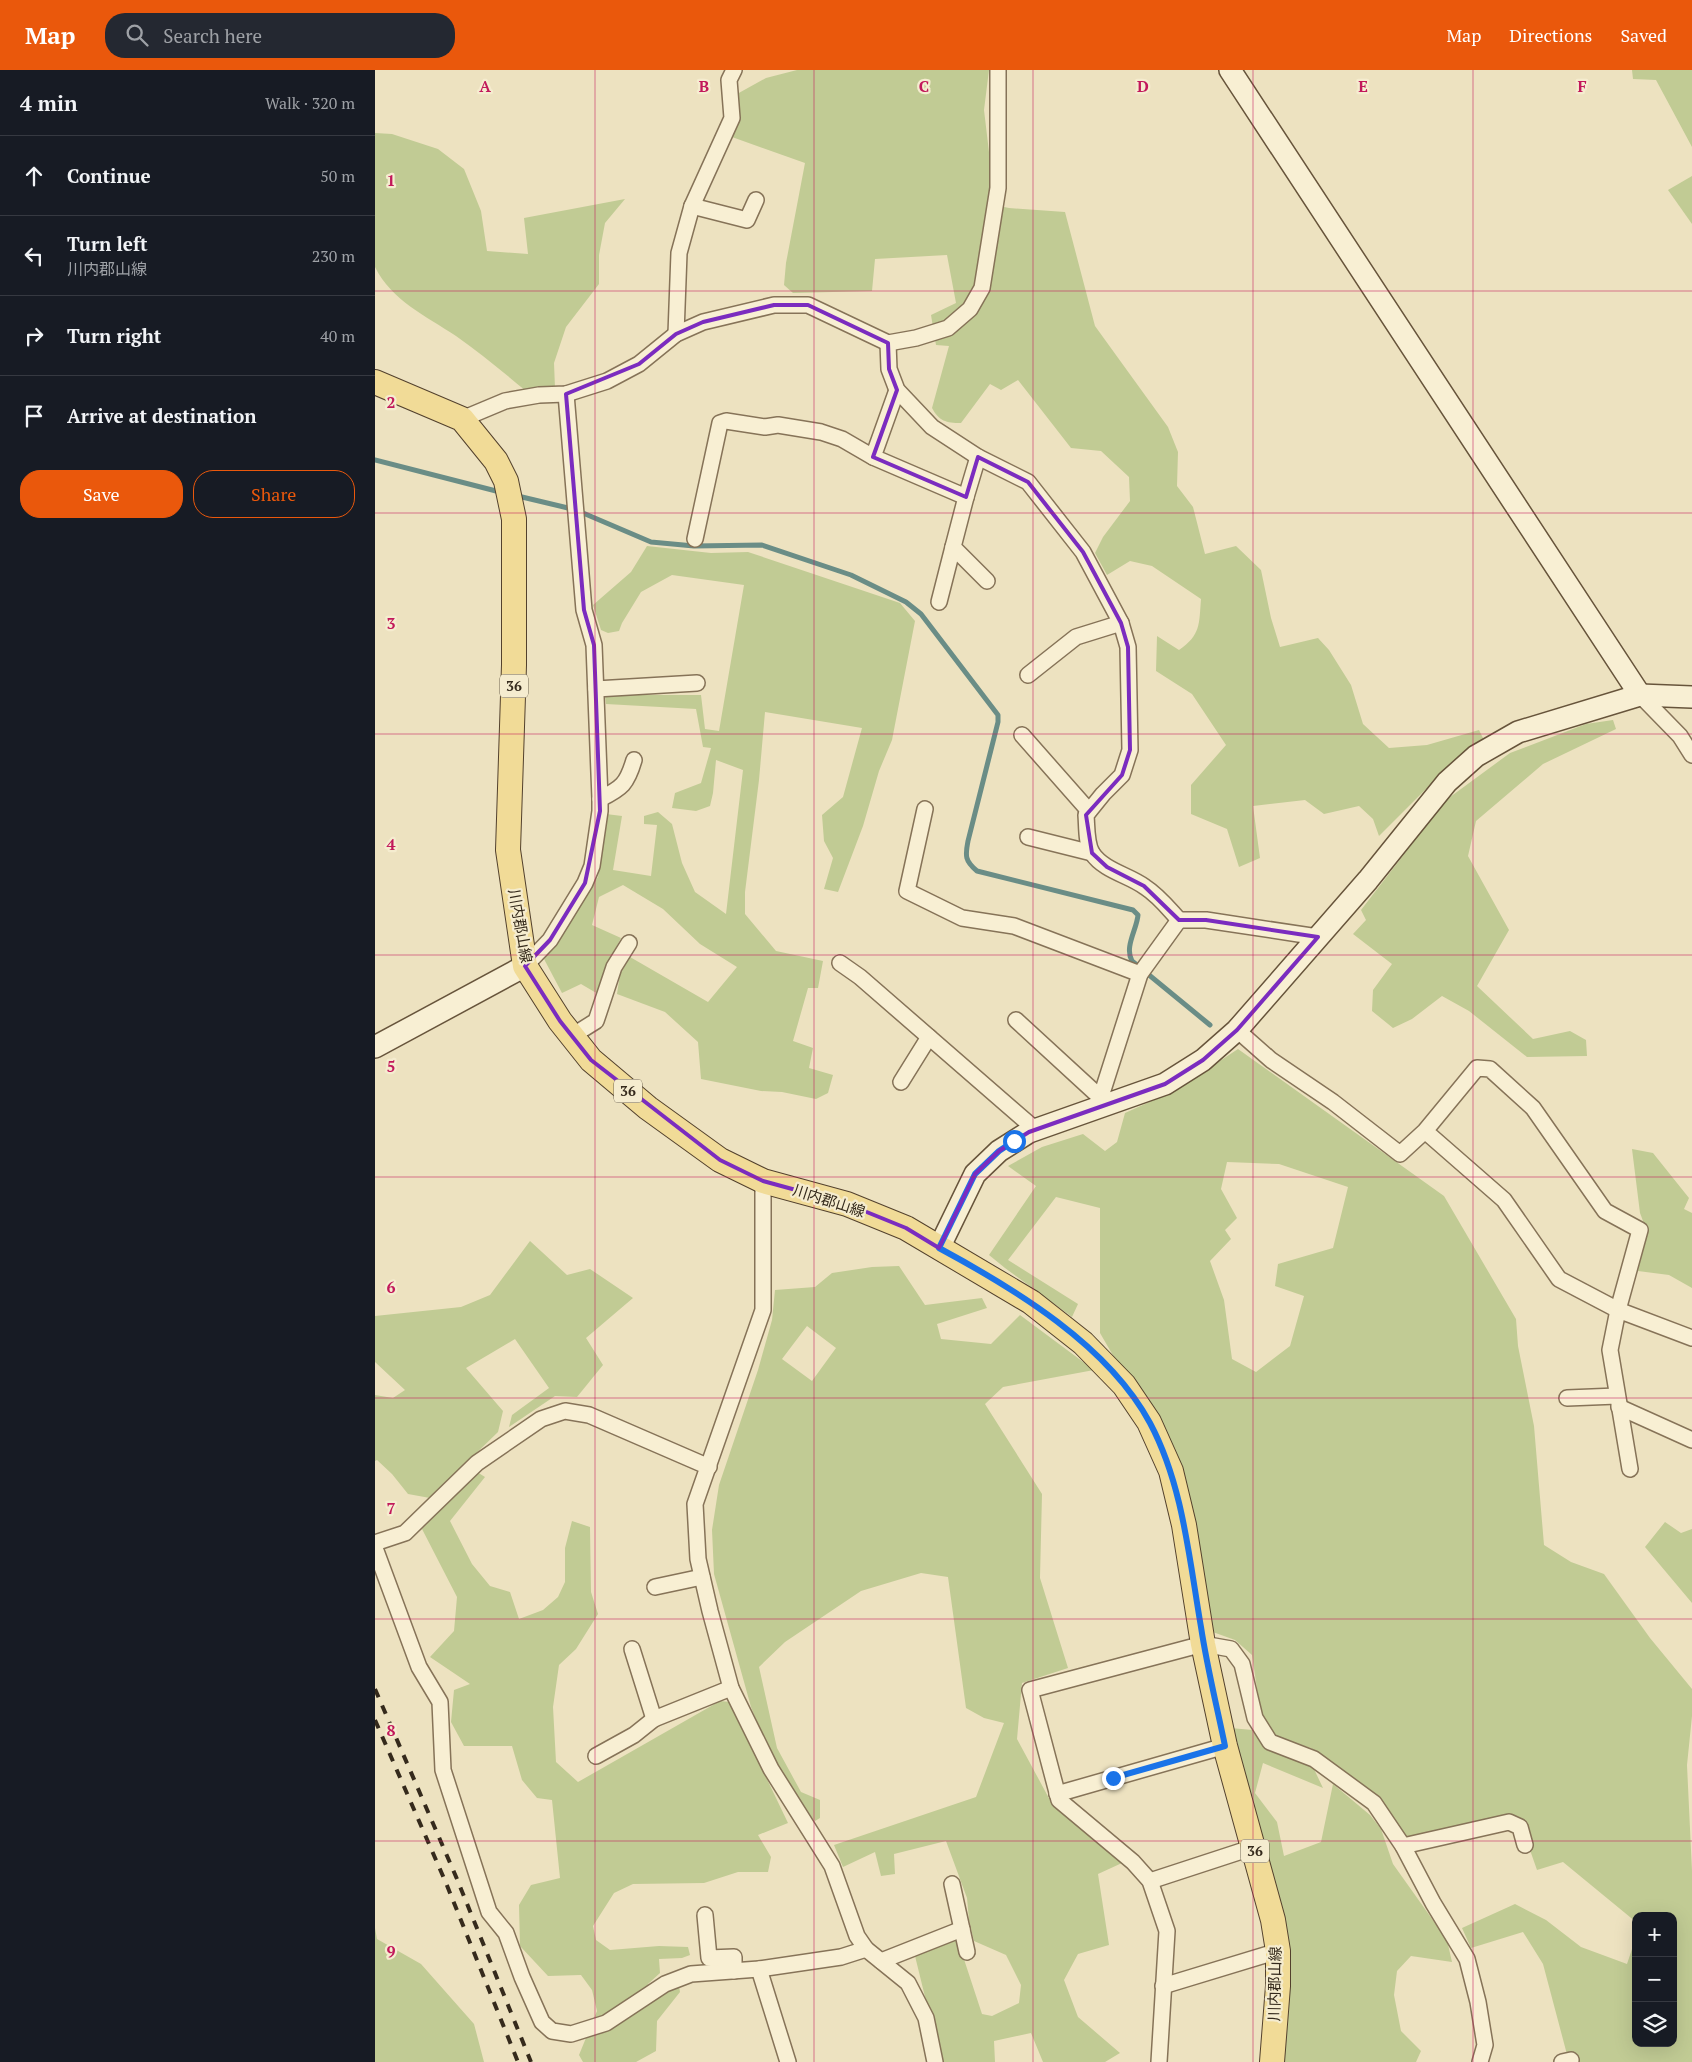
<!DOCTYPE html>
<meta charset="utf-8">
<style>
body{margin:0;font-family:"PT Serif","Noto Sans JP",serif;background:#242831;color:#f1f3f6}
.controls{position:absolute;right:15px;bottom:15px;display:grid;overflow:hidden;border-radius:10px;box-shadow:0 5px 20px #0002}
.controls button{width:45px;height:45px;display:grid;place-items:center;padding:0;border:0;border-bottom:1px solid #363941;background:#171b24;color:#f1f3f6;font:25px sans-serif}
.stop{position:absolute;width:15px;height:15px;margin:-11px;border:4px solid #1a73e8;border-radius:50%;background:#fff}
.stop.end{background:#1a73e8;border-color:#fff;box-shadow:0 1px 5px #0008}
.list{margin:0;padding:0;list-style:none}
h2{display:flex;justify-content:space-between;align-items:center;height:65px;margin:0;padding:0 20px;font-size:21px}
h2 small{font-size:16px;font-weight:400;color:#9ea1a6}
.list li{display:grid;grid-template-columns:32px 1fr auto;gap:15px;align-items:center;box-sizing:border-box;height:80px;padding:0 20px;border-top:1px solid #363941}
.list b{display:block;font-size:19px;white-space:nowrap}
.list p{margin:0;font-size:16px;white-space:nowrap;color:#9ea1a6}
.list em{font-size:16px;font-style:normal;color:#9ea1a6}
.actions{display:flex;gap:10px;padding:15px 20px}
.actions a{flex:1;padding:11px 0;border:1px solid #ea580c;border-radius:20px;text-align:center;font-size:18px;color:#ea580c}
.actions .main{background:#ea580c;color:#fff}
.icon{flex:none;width:28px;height:28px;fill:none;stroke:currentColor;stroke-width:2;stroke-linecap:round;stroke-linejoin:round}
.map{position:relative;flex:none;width:1317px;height:1992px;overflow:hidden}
header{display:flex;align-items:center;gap:30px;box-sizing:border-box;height:70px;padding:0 25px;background:#ea580c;color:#fff}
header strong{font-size:24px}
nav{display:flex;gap:28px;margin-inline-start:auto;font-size:18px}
.search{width:350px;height:45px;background:#242831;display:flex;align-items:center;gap:12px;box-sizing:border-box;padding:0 18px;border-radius:20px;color:#9ea1a6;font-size:19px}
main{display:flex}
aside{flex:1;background:#171b24}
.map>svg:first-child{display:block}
.green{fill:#c1cb94;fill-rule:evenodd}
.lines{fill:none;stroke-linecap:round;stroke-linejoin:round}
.stream{stroke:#6a8d86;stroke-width:5}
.street-casing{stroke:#867358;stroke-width:18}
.secondary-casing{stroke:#67543b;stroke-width:24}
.primary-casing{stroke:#53412d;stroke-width:26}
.street{stroke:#f8efd3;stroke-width:15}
.secondary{stroke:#f8efd3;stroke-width:21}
.primary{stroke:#f1db97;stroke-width:24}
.rail{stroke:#352a1c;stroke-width:4;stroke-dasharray:9 9;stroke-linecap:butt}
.route{stroke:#1a73e8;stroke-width:6}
.marked{fill:none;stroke:#7b2cbf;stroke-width:4;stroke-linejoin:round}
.grid{fill:none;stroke:#c2185b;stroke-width:1;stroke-opacity:0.55}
.labels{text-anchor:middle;stroke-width:4.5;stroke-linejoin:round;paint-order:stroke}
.shield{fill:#f5eccf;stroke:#6f6452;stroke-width:1}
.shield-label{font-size:14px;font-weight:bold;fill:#352a1c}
.street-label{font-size:15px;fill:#352a1c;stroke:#f5eccf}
.grid-label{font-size:16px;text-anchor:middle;font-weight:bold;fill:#c2185b;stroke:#f5eccf;stroke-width:4.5;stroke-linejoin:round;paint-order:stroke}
</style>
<header>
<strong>Map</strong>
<div class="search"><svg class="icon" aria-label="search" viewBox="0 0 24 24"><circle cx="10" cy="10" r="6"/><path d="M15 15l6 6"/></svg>Search here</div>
<nav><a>Map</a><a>Directions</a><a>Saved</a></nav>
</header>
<main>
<aside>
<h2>4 min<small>Walk · 320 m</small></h2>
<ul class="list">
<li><svg class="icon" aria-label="ahead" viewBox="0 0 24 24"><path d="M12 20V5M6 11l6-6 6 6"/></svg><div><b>Continue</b></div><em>50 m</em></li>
<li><svg class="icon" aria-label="left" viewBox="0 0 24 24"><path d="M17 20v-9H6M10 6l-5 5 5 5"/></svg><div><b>Turn left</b><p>川内郡山線</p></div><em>230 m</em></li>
<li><svg class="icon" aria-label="right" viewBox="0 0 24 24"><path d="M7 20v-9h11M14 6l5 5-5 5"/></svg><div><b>Turn right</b></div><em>40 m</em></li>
<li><svg class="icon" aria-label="arrive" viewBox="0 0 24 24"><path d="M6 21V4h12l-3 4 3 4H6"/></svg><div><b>Arrive at destination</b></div></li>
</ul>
<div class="actions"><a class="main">Save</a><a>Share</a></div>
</aside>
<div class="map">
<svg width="1317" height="1992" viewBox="0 0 1317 1992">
<rect width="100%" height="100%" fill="#ede2c0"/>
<g class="green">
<path d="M422,0H614L609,40L616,99L615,134L634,138L690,142L720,256L793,357L803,382L802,416L818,437L830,484L861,476L886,500L896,548L905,577L943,568L954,580L976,615L988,654L1014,678L1052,675L1104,660L1109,670L1059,711L1004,766L998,749L984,736L949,744L930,730L878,736L885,788L864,797L852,759L816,744V715L851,675L817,624L781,601L782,566L804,580C826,565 824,554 826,529L777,496L755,491L732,505L720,483L728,467L755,431L754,407L726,381L696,378L643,310L626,320L615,314L586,353C571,353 564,351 557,338L574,276L561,275L556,245L581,233L572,185L500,189L497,221L418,223L409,215L411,193L430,93L357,67L365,48L362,24L391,8Z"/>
<polygon points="1257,0 1317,0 1317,77 1281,10 1258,9"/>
<path d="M0,63L17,64L63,79L89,99L106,141L112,181L153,184L149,148L250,129L230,153L224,185V214L191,257L179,293L180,318L151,321C128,302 105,283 81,266C51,246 17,231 0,197Z"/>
<polygon points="1317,106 1317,154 1293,120"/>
<polygon points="272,476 336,483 373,482 525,533 540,551 517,670 504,701 488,756 463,822 449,819 458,788 449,771 447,745 468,727 487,658 390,642 384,710 370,822 370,844 401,881 448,891 443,918 433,918 418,971 438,978 434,998 458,1005 453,1023 441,1029 407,1022 386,1021 326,1009 323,972 290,942 242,924 245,904 255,887 333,932 362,897 325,874 288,839 248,815 224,827 217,855 246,868 229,901 223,924 206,914 187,923 169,889 223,807 231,744 247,746 238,800 276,806 282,755 269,754 269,746 283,742 297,754 307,793 320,822 351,844 368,700 341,690 338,723 335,736 321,741 297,738 300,723 326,713 336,678 328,677 321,639 231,634 230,625 326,625 330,659 344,661 369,515 297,505 266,522 247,553 244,561 233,563 226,560 218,535 256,502"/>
<polygon points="1238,650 1241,659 1168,694 1101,751 1093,786 1134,860 1102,916 1158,969 1195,961 1211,970 1212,986 1152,987 1094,941 1067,926 1037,949 1018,958 997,941 998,920 1017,894 978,864 991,850 986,840 1071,730 1135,683 1211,654"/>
<path d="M863,979L1069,1126L1141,1249L1143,1276L1159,1356L1169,1475L1196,1492L1229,1504L1275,1568L1317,1619V1646L1312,1695L1317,1801V1992H1194L1168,1894L1148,1862L1096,1878L1087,1858L1140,1834L1171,1850L1206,1877L1252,1894L1261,1867V1973H1298V1846H1261V1852L1188,1792L1162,1800L1143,1746L1031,1767L993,1718L936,1678L901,1667L886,1646L877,1585L860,1570L835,1561L813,1435L743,1294L725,1263V1138L681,1127L633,1190L703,1234L697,1247L630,1198L614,1185L661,1116L633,1096L667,1077L708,1064L730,1081L742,1072L750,1043L801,1020ZM852,1092L904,1094L973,1117L958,1178L903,1194L900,1216L929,1226L915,1276L881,1302L857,1289L849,1230L835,1191L856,1169L850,1160L862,1148L846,1119Z"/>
<polygon points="1257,1079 1278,1083 1314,1128 1309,1139 1317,1143 1317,1218 1294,1205 1263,1201 1271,1159 1265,1143"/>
<polygon points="155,1171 192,1205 215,1199 258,1228 211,1268 228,1295 202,1327 180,1326 134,1357 137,1345 174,1318 140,1269 91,1298 128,1341 123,1362 55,1428 33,1424 17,1404 2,1390 0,1391 0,1325 18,1328 30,1320 0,1292 0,1246 86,1237 115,1225"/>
<path d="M524,1196L550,1235L607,1228L612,1238L562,1254L566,1269L616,1274L645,1245L719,1300L628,1317L610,1334L667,1424L665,1508L693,1598L647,1613L642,1669L676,1732L747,1793L723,1804L734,1875L703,1884L689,1910L703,1947L745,1983L730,1992H668L656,1963L619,1971L620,1992H566L540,1886L582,1868L607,1944L617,1946L644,1933L646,1915L631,1885L599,1871L594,1850L592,1828L571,1771L519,1784L520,1804L506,1806L500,1782L468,1797L459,1775L601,1727L629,1653L609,1648L591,1638L573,1507L546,1503L486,1521L410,1572L384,1597L402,1678L426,1722L445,1730V1748L440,1751L429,1741L397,1689L376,1637L339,1504L337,1460L344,1415L383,1300L397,1250L400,1220L440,1217L457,1203L497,1197ZM432,1256L461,1278L437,1311L407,1289Z"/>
<polygon points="102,1402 110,1407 75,1451 97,1494 115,1516 135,1522 144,1549 168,1540 183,1527 190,1512 190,1478 197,1451 215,1457 216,1522 223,1544 201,1579 184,1595 178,1637 181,1692 203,1712 345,1631 355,1632 413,1753 383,1765 396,1787 393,1802 363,1802 329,1813 258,1814 239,1823 218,1856 221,1870 235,1880 284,1876 313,1877 315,1885 307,1888 284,1889 285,1903 273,1914 280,1928 304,1916 305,1922 282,1951 281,1981 261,1992 208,1992 204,1985 222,1941 217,1920 206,1905 173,1906 145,1876 144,1835 156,1815 185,1808 177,1730 162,1728 147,1710 137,1676 89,1676 76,1652 79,1620 95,1614 55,1587 79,1561 82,1527 47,1459"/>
<polygon points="1290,1452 1306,1463 1317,1459 1317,1533 1270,1477"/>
<polygon points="855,1658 878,1660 890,1679 938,1697 948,1718 888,1693 880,1723 902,1752 909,1786 946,1772 958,1714 995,1745 1006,1759 1018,1794 1072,1870 1077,1892 1036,1886 1022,1901 1019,1925 1026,1961 1046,1981 1041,1992 907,1992 909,1972"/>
<polygon points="0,1858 2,1869 46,1894 99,1954 109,1992 0,1992"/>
</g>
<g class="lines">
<g class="stream">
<polyline points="0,390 125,422"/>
<polyline points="147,427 193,438"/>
<path d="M208,443L276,472L319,476L387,475L476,505L531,532L546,544L623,645V652L593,771C590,786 590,791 602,801L758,840L763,845C762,859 749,877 757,891L835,955"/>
</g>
<g class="street-casing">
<g id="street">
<polyline points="317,136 372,150 381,130"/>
<polyline points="301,264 304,183 317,136 357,48 354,10 359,0"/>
<path d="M513,273L514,299L522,320L557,357L603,387L653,412L708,482L746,553L753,577L755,680L747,705L728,724L711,745C712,757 711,773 717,783C729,801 754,805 770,817C784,826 793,838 804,850"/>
<polyline points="522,320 498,387 591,427 603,387"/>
<polyline points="87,349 130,331 164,325 191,324 232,311 264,294 301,264 328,252 399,235 433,235 513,273 541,268 573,258 595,239 607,218 623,118 623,0"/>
<polyline points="591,427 578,477 612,511"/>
<polyline points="320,469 345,353 351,351 390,357 403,355 446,362 467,369 498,387"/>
<polyline points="564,532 578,477"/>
<polyline points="653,605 701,567 746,553"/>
<polyline points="221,619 322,613"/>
<polyline points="1265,625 1305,666 1317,685"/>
<polyline points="647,665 714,741"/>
<path d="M225,729C247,718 252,714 259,690"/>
<polyline points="550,739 532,821 587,848 639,856 765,904"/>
<polyline points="653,767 717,783"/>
<polyline points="804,850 831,850 943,867"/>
<polyline points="465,893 485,907 661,1060"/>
<polyline points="150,896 175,870 210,813 217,796 225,741 225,729 219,575 209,540 191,324"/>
<polyline points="641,950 727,1029"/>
<polyline points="862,960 896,990 958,1032 1025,1084 1050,1061 1102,998 1115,999 1158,1038 1230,1141 1265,1160 1243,1240 1184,1209 1129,1130 1050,1061"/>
<polyline points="197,966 221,951 239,897 254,873"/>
<polyline points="526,1012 554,967"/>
<polyline points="722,1039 765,904 804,850"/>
<polyline points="388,1111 388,1240 320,1434 323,1489 335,1541 356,1618 396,1699 457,1796 482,1866 491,1879 533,1913 551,1948 560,1992"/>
<polyline points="1192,1328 1242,1326"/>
<polyline points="1244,1337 1317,1370"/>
<polyline points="1255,1399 1235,1280 1243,1240 1317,1268"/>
<polyline points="0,1473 30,1463 102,1393 166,1349 190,1341 214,1345 334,1397"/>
<polyline points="0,1478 44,1597 65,1632 68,1700 114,1842 131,1863 147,1907 167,1952 177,1961 196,1964 231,1953 290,1914 316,1904 384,1899 466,1887 491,1879"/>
<polyline points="280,1517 327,1507"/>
<polyline points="257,1579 279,1649"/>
<polyline points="221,1686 259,1665 279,1649 356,1618"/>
<polyline points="682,1724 850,1676"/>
<polyline points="1028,1776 1134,1752 1145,1757 1150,1775"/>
<polyline points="775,1811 879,1777"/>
<polyline points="577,1814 592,1882"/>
<polyline points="330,1845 334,1888 359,1887 359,1901"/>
<polyline points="506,1891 587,1859"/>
<polyline points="384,1899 413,1992"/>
<polyline points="788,1916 903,1881"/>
<polyline points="784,1992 792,1861 775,1811 758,1792 684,1730 655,1620 828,1574 856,1579 867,1594 880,1648 895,1672 939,1689 999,1733 1028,1776 1058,1833 1092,1889 1103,1932 1110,1975 1105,1992"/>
<polyline points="1187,1992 1196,1990"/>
</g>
</g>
<g class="secondary-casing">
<g id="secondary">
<polyline points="855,0 1265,625"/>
<polyline points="0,977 150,896"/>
<polyline points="564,1178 600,1104 624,1081 654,1062 790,1014 828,990 862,960 993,810 1072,712 1101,686 1143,662 1265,625 1317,627"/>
</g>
</g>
<g class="primary-casing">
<polyline id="primary" points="0,312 87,349 121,391 131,411 139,449 139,595 133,780 150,896 185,951 216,990 273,1038 345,1090 388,1111 472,1134 531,1158 656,1232 708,1273 749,1315 774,1352 796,1401 809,1455 828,1574 850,1676 898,1850 903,1881 903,1916 897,1992"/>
</g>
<use href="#street" class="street"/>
<use href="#secondary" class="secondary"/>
<use href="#primary" class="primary"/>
<g class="rail">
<polyline points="0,1619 82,1809 156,1992"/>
<polyline points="0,1650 71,1813 143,1992"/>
</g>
</g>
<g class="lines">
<path class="route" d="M639,1071L624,1081L600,1104L564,1178C640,1219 733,1275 775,1353C808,1415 814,1488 826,1557C832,1597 842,1637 850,1676L738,1708"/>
</g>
<path class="marked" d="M399,235H433L513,273L514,299L522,320L498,387L591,427L603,387L653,412L708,482L746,553L753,577L755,680L747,705L711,745L717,783L732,797L769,816L804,850H831L943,867L862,960L828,990L790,1014L654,1062L624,1081L600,1104L564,1178L531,1158L472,1134L388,1111L345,1090L216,990L185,951L150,896L175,870L210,813L225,741L219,575L209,540L191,324L264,294L301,264L328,252Z"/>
<path class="grid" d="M220,0V1992M439,0V1992M658,0V1992M878,0V1992M1098,0V1992M0,221H1317M0,443H1317M0,664H1317M0,885H1317M0,1107H1317M0,1328H1317M0,1549H1317M0,1771H1317"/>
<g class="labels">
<g class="shield">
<rect x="125" y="604.5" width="28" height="23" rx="4"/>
<rect x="239" y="1009.5" width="28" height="23" rx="4"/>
<rect x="866" y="1769.5" width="28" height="23" rx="4"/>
</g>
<g class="shield-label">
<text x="139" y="621">36</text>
<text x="253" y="1026">36</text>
<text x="880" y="1786">36</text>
</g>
<g class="street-label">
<text transform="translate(145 856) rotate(80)" y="5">川内郡山線</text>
<text transform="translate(454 1131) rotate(18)" y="5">川内郡山線</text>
<text transform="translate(900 1914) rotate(-89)" y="5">川内郡山線</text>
</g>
</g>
<g class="grid-label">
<text x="110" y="22">A</text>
<text x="329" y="22">B</text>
<text x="549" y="22">C</text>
<text x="768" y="22">D</text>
<text x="988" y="22">E</text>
<text x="1207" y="22">F</text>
<text x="16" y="116">1</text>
<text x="16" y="338">2</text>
<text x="16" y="559">3</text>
<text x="16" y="780">4</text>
<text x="16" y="1002">5</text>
<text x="16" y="1223">6</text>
<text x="16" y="1444">7</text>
<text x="16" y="1666">8</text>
<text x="16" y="1887">9</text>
</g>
</svg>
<div class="controls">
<button>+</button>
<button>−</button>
<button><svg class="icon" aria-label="layers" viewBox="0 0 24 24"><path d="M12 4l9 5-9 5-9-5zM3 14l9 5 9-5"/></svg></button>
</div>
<div class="stop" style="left:639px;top:1071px"></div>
<div class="stop end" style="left:738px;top:1708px"></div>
</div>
</main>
